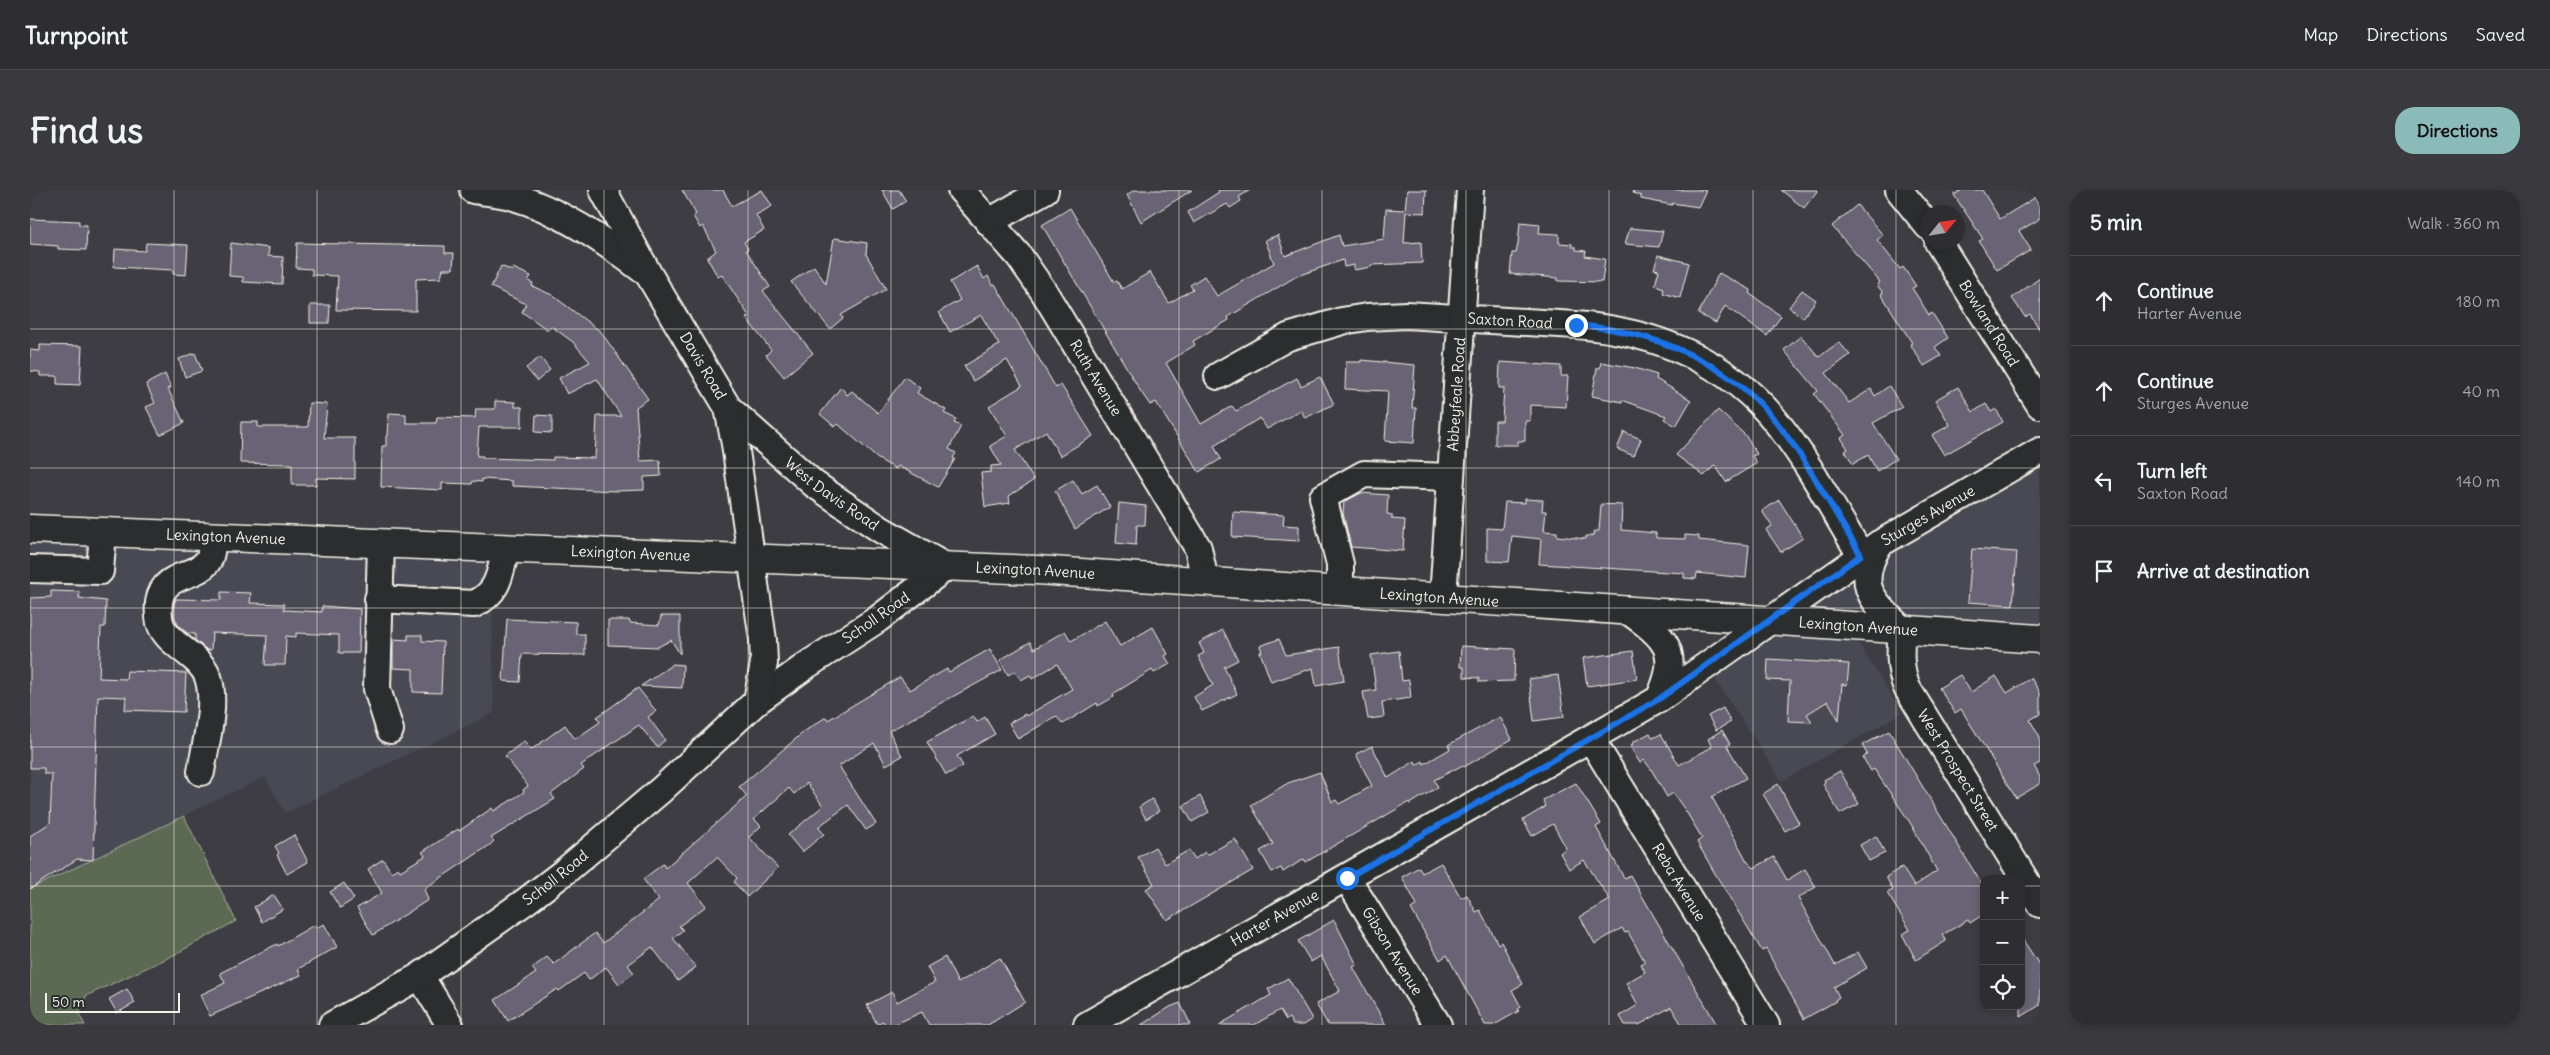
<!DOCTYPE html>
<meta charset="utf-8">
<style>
body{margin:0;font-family:Delius,sans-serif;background:#3a3a3e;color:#f1f3f6}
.controls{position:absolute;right:15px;bottom:15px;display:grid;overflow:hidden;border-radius:10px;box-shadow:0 2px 8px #0003}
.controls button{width:45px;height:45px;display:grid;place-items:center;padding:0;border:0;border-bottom:1px solid #494a4d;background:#2e2e32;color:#f1f3f6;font:25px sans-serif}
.compass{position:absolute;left:1890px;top:15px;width:45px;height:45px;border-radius:50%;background:#2e2e32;box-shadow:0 2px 8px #0003;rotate:60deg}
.scale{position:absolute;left:15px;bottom:12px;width:135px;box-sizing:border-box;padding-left:5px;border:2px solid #f4f1e8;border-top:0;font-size:14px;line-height:18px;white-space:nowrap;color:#f4f1e8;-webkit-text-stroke:4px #2a2d2e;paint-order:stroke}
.stop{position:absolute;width:15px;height:15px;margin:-11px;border:4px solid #1a73e8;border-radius:50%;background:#fff}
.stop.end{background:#1a73e8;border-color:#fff;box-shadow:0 1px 5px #0008}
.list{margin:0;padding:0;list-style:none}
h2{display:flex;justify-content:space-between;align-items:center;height:65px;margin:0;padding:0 20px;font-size:21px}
h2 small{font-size:16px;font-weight:400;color:#a7a8ac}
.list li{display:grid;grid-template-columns:32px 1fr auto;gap:15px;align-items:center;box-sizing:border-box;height:90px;padding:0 20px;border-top:1px solid #494a4d}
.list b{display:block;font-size:19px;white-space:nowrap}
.list p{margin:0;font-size:16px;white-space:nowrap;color:#a7a8ac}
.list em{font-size:16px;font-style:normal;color:#a7a8ac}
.icon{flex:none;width:28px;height:28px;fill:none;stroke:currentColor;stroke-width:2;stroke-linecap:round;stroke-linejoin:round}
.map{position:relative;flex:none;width:2010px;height:835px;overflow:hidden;border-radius:20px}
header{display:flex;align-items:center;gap:30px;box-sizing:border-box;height:70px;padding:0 25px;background:#2e2e32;border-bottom:1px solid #494a4d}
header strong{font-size:24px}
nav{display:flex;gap:28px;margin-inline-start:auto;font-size:18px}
.intro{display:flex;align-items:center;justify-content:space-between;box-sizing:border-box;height:120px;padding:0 30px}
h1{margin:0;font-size:35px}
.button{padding:12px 22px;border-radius:20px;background:#8bbbb9;color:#111;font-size:18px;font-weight:700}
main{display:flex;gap:30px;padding:0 30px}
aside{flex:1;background:#2e2e32;border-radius:20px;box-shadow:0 2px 8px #0003}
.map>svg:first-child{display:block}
.built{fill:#4a4852}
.green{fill:#5c6a52;stroke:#a8ae9d}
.building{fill:#696374;stroke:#f4f1e8}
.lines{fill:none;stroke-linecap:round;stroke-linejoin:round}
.minor-casing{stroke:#f4f1e8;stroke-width:30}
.major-casing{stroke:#f4f1e8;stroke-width:31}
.minor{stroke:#2a2d2e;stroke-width:26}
.major{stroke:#2a2d2e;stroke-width:28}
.route{stroke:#1a73e8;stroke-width:6}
.grid{fill:none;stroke:#f4f1e8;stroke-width:1;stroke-opacity:0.55}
.labels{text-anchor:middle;stroke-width:4.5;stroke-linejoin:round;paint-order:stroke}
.street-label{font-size:15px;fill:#f4f1e8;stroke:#2a2d2e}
</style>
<header>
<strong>Turnpoint</strong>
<nav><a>Map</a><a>Directions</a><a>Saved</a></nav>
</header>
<div class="intro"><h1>Find us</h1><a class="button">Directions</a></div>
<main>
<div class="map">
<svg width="2010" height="835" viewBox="0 0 2010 835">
<rect width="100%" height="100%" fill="#3d3d43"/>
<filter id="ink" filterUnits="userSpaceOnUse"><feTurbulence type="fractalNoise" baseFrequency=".02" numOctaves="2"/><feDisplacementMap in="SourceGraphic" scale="10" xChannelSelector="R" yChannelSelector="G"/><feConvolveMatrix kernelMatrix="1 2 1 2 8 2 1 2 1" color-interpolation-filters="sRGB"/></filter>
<g filter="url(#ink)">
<g class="built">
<polygon points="2010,273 2010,465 1892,445 1819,438 1872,523 1752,591 1683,486 1893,339"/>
<polygon points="0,336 461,357 464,523 255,623 235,587 0,699"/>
</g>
<polygon class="green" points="154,626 206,731 140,767 56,806 49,824 55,835 7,835 0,823 0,699"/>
<g class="building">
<polygon points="652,0 693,0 702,16 732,0 742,16 726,25 734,40 714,52 718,59 716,60 740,97 733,101 783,163 754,187 736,165 741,160 716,128 719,126 692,85 688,87 677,68 686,61 673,36 670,38 663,26 666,24"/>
<polygon points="852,0 869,0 876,11 863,19"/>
<polygon points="1104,0 1162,0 1111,32 1097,5"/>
<polygon points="1188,0 1220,0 1209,7 1211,11 1200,18 1197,14 1164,33 1158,22 1189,2"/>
<polygon points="1377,0 1396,0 1395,23 1376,22 1374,53 1391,52 1392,73 1341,75 1341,77 1324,80 1324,75 1314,77 1313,70 1267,86 1198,127 1199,130 1163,151 1165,155 1136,173 1171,234 1202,216 1206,221 1267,188 1271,196 1290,187 1304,214 1275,228 1271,220 1237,239 1230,228 1184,256 1191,269 1169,282 1126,212 1120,215 1111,202 1012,35 1040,18 1084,92 1087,91 1092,99 1120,82 1139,113 1163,99 1160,95 1174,86 1187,106 1244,73 1235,50 1248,45 1255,66 1309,45 1312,56 1354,49 1356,19 1375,20"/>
<polygon points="1604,0 1676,0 1668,17 1642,13 1642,15 1611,9 1611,6 1603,3"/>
<polygon points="1751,0 1788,0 1774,18"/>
<polygon points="1932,0 1952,0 1970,29 2006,7 2010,15 2010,29 1989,41 2001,60 1967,80 1949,51 1953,49 1924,5"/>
<polygon points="1827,15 1853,45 1847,50 1870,79 1873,77 1886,96 1882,98 1899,125 1902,123 1918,148 1905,157 1911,166 1894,176 1880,154 1882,153 1851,104 1853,103 1847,95 1850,92 1802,36"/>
<polygon points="0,29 49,31 49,35 57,35 56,60 28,59 28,56 0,54"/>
<polygon points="1490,32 1510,34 1509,43 1529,44 1529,53 1542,54 1542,57 1546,57 1546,60 1556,61 1555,66 1575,69 1572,92 1528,91 1528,88 1480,84 1482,63 1486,63 1488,54"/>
<polygon points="1600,38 1633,41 1629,57 1595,54"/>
<polygon points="804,48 837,53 836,64 856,99 811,125 813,128 800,139 761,92 784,76 796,94"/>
<polygon points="116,53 158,55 156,85 143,84 143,80 84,77 85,59 115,61"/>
<polygon points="201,53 239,58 238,66 253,67 252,94 213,92 213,87 199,86"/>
<polygon points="267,53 415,56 415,63 424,63 423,79 413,79 411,88 386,89 386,121 306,120 308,86 282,85 282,79 266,78"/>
<polygon points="1628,65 1659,73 1650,108 1633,103 1634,98 1625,95 1629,80 1624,79"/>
<polygon points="471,76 482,81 483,78 501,86 498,91 503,93 502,96 522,105 571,142 618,209 606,217 610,271 630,270 631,286 614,287 614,300 586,301 482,296 482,291 452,289 452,292 443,291 442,294 412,293 412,300 351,297 352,256 356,256 356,246 358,246 359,223 376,224 376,233 406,233 407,227 445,228 446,219 465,219 465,211 485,212 485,217 492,217 492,237 449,237 447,266 453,266 453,268 523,270 523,267 565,268 567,226 591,226 567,189 537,204 529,188 560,172 543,152 521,136 518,140 492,122 496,114 461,97"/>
<polygon points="947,76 954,89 958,86 963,95 965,94 1026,198 1031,195 1063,246 1030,266 1016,241 985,260 1004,290 979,306 980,313 955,317 951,283 961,282 961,276 971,275 960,256 977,246 959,216 992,196 977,170 943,191 934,176 969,155 951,125 920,142 909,122 930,110 920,92"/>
<polygon points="1689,83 1721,100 1720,104 1751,126 1737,146 1695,116 1686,133 1668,124"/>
<polygon points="2010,88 2010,140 2000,124 1995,127 1982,108"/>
<polygon points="1772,100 1786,110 1773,128 1759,117"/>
<polygon points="280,115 300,115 299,133 280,133"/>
<polygon points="1771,146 1789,167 1809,152 1820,165 1796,183 1819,213 1841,199 1845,206 1859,196 1872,217 1843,233 1866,269 1847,281 1838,265 1823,274 1815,261 1818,259 1811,248 1815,245 1784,204 1788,201 1754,160"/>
<polygon points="10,155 52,156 50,195 27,194 27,186 10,186 10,182 0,181 0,160 10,161"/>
<polygon points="165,163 172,181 155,187 149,169"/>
<polygon points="510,167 520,180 507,191 496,178"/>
<polygon points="1331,170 1385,175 1382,218 1386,218 1384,253 1355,251 1358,201 1315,199 1316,172 1331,172"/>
<polygon points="1470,172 1531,176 1531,186 1538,186 1536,217 1500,215 1500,231 1495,231 1495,251 1488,251 1488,255 1465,255 1465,231 1472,231 1474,198 1469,198"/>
<polygon points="1571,172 1605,178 1627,185 1626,189 1661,210 1646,236 1634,229 1636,226 1592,210 1592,212 1562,206 1567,178 1570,178"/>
<polygon points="135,184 141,198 138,199 154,233 130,245 116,217 125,213 116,194"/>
<polygon points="875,187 890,198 887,203 916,220 914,223 926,229 924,233 931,236 919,259 926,263 923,268 925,269 908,297 868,276 866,279 848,269 808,234 805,237 790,224 811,197 817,205 822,201 848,223"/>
<polygon points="1928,197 1943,222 1956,214 1961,222 1966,219 1973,232 1914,265 1902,245 1920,235 1905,210"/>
<polygon points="279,213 297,214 294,248 325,248 325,289 286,288 286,295 262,295 262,274 210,273 211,232 228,232 228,237 278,237"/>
<polygon points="1688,220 1715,245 1727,264 1722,266 1727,273 1696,292 1685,275 1674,286 1646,265"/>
<polygon points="506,225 522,226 522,243 505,242"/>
<polygon points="1594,242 1611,249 1604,266 1587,259"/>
<polygon points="1043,290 1052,304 1067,295 1080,317 1045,339 1025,301"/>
<polygon points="1331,303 1358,305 1357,324 1362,325 1362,329 1375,330 1373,361 1321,357 1313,323 1314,312"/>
<polygon points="1495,309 1513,310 1512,321 1516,321 1514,341 1527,342 1527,346 1556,349 1556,346 1563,346 1564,341 1569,341 1571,314 1592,315 1591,340 1626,343 1626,348 1655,349 1655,345 1669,346 1669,350 1719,355 1716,388 1667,383 1666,389 1654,388 1654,383 1509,374 1511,349 1482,346 1479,372 1457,371 1457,338 1472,339 1475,312 1495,313"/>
<polygon points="1749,310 1773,348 1751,362 1736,340 1742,336 1732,321"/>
<polygon points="1089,313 1116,316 1115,335 1107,335 1106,355 1086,353"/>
<polygon points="1203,322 1254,325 1253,335 1269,336 1269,351 1202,347"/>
<polygon points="1942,359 1987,362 1983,415 1938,412"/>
<polygon points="21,401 50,402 49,408 76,411 75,437 71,437 69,488 96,489 97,481 156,483 154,522 95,520 96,507 68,506 63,670 47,669 0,699 0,646 20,633 22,584 14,584 14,578 0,578 0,408 21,407"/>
<polygon points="191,402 221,403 220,413 254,414 254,420 292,422 292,416 330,419 329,463 309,463 309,445 266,443 266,447 256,446 255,475 235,475 237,445 182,443 181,460 177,460 165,450 165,444 157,443 148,435 144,425 144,414 146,409 191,410"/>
<polygon points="631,426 650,426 650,464 641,450 628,457 578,455 578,430 599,430 600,433 629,435"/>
<polygon points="477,429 546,432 546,444 555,444 555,465 492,464 490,492 473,491"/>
<polygon points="1075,431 1090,456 1123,437 1138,464 1135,466 1140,474 1124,483 1122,480 1083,504 1084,507 1068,516 1067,513 1033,534 1026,526 988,549 979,533 995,524 996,526 1042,499 1027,474 1002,489 1000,485 991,490 985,481 978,485 970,470 1000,452 1004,459 1035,441 1041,451"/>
<polygon points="1193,440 1208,470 1194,477 1207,504 1172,521 1164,507 1183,495 1168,466 1174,463 1169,453"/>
<polygon points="378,445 392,445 392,451 413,452 411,503 383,502 383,479 363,478 363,449 378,450"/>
<polygon points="1249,449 1256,465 1309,457 1314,491 1286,496 1283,478 1241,492 1230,462 1232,462 1230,456"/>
<polygon points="1431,456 1485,459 1484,491 1449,492 1449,488 1434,487 1434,477 1430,477"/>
<polygon points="960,459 972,480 859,541 872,566 856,575 844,553 809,576 846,634 836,640 818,615 788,637 794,644 772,662 758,645 793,616 777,593 764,604 759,598 724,629 731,636 719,647 748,678 735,690 717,707 704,692 707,688 687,667 658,693 676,716 649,736 653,740 643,748 666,777 648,791 622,757 598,775 604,783 589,794 576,777 559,790 554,783 529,801 527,799 478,831 465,810 506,783 502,778 517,767 524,774 565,743 573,753 629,710 613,689 633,674 635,678 717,606 709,597 775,541 796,527 798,530 870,487 880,500 917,479 919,482"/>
<polygon points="1369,461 1372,491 1379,490 1381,508 1352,512 1354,527 1338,529 1333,502 1346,500 1341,465"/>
<polygon points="1603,461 1607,489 1557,496 1553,468"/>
<polygon points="1738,469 1819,474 1817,495 1812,494 1809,530 1798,511 1777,524 1782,532 1758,531 1760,491 1737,490"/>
<polygon points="643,474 653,475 652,498 611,496"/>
<polygon points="1528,485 1534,527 1504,531 1499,489"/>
<polygon points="1930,485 1941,502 1966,486 1977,503 2001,488 2010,502 2010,524 2000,530 2010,548 2010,573 2004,576 2010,587 2010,594 1986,608 1931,519 1925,523 1909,498"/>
<polygon points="608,498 626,521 618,527 635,550 627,557 609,535 551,575 554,579 521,604 525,609 461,648 464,651 460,655 394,699 398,710 343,745 327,718 352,703 338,679 353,669 361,682 368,678 370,681 395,666 392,662 428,639 429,641 462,618 464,621 494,602 493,600 498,596 475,566 494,551 501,560 535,535 545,549 570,532 567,527"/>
<polygon points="1693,518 1701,532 1686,540 1678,526"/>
<polygon points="943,526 947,532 955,527 965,544 927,566 933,576 916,585 897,552"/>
<polygon points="1470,527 1482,549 1434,577 1433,575 1404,590 1408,597 1380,614 1379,612 1276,672 1274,669 1253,682 1251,678 1242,682 1230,661 1243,654 1221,615 1258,593 1290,582 1302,612 1306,610 1309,614 1342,596 1326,564 1342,556 1358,588 1385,571 1386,575 1393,571 1394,574 1420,559 1418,555"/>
<polygon points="1692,540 1700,554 1697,556 1716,588 1682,607 1717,671 1724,678 1744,667 1757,690 1775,679 1786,697 1768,708 1805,775 1828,762 1837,778 1804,797 1809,807 1805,810 1806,811 1774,829 1736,759 1732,761 1683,680 1667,652 1672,648 1657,623 1643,603 1637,607 1621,579 1614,570 1610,573 1601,558 1603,552 1620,543 1623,548 1631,544 1649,575 1682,557 1678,549"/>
<polygon points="1859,541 1954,698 1954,724 1940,733 1938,730 1912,745 1916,751 1886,770 1872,744 1880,740 1857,703 1863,700 1856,687 1872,677 1884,696 1907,681 1881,634 1844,579 1841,581 1833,568 1837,564 1832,555"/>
<polygon points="1810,581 1829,614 1810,624 1793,594 1795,592 1794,590"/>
<polygon points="1546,593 1571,634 1566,637 1593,686 1595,688 1600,685 1687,835 1652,835 1641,817 1609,835 1595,835 1590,826 1608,815 1596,793 1615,782 1611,774 1615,772 1598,742 1595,743 1592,738 1565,754 1550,727 1580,710 1554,670 1539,679 1530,663 1536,658 1523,634 1502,646 1493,630 1515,617 1513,610"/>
<polygon points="1748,594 1769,633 1755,641 1733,604"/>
<polygon points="1170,606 1179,622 1162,632 1153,616"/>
<polygon points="1122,609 1129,621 1116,629 1109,617"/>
<polygon points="264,645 278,672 257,684 247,665 249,663 245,656"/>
<polygon points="1846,646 1855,663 1839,671 1830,655"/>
<polygon points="1205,649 1223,680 1137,730 1116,699 1124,694 1108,667 1125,657 1135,674 1159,660 1165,669 1175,662 1177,665"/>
<polygon points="1411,673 1431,708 1437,705 1446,722 1450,720 1468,754 1471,752 1493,794 1482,800 1491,817 1488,819 1489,821 1464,835 1455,835 1417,765 1410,770 1381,719 1387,715 1372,687 1389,677 1392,683"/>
<polygon points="314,693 324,709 310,718 300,702"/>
<polygon points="244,705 253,719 232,732 224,717"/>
<polygon points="1304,730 1327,775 1323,777 1356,835 1298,835 1286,814 1310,801 1291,766 1281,772 1268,751"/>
<polygon points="294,734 307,757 268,779 271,785 180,826 170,805 195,793 190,783 247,754 248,756 284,735 286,738"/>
<polygon points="1991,747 2010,776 2010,815 1991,827"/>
<polygon points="915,767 928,793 970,768 995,812 958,835 899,835 892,822 863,835 855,835 853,831 847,834 837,815 862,802 867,812 905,792 897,777"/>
<polygon points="1258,788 1282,829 1273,835 1263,835 1259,828 1256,830 1250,820 1224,835 1189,835 1241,805 1238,799"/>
<polygon points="97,799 105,813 87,823 79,809"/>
<polygon points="1150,813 1161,835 1111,835 1140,817"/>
</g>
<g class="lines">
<g class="minor-casing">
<g id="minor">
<path d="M443,0C455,2 469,3 481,6C530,20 573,50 613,80"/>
<path id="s1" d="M931,0L989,66L1014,102L1168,358L1175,391"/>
<polyline points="1869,0 1898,36"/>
<polyline points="959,32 1015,0"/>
<path id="s2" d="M1908,52L2010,215"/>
<path id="s3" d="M1188,186L1258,147L1312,131L1337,127L1376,125L1546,135C1624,141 1699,171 1748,234C1780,274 1804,322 1831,365"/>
<path id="s4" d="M698,218L784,294L850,339L916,377L848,429L777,475L727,511"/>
<polyline points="351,353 347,499 360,540"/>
<path id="s5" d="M1849,354C1825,397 1841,408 1872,440C1870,461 1869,478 1877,498L2010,714"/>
<polyline points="0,379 70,381 73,342"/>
<polyline points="1310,401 1310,374 1293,307 1334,284 1421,287"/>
<path id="s6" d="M1413,408L1440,0"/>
<path d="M348,409L444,414C469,403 470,383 476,359"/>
<path d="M1597,420C1636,448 1652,461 1629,509"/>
<path id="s7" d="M1561,549L1736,835"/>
<path d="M171,582C175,556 187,513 178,487C170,463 131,454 129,427C124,377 166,393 179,369C182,363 182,353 183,347"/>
<path id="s8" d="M1317,688L1408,835"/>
<polyline points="390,786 420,835"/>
<path id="s9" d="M302,835L390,786L496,711L534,682L631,600L727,511L734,473L733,450L705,254L698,218L619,85L573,0"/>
<path id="s10" d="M1057,835L1629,509L1849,354L2010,261"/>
</g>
</g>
<g class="major-casing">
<g id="major">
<path id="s11" d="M0,339L1007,380L2010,449"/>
</g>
</g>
<use href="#minor" class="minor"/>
<use href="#major" class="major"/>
</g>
</g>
<g class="lines" filter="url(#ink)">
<path class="route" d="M1317,688L1629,509L1831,365C1804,322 1779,274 1748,234C1699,171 1623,141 1546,135"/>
</g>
<path class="grid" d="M144,0V835M287,0V835M431,0V835M574,0V835M718,0V835M861,0V835M1005,0V835M1149,0V835M1292,0V835M1436,0V835M1579,0V835M1723,0V835M1866,0V835M0,139H2010M0,278H2010M0,418H2010M0,557H2010M0,696H1954M1991,696H2010"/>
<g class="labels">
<g class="street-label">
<text dy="5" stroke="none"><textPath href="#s3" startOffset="305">Saxton Road</textPath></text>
<text dy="5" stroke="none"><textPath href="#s2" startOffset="96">Bowland Road</textPath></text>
<text transform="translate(673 176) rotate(59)" y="5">Davis Road</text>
<text dy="5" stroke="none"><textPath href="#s1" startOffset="232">Ruth Avenue</textPath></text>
<text dy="5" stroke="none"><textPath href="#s6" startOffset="204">Abbeyfeale Road</textPath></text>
<text dy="5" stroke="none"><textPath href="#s4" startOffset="135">West Davis Road</textPath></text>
<text dy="5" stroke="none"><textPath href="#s10" startOffset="984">Sturges Avenue</textPath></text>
<text dy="5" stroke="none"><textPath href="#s11" startOffset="196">Lexington Avenue</textPath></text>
<text dy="5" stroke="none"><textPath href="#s11" startOffset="601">Lexington Avenue</textPath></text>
<text dy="5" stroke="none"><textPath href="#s11" startOffset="1006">Lexington Avenue</textPath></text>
<text dy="5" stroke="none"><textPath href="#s11" startOffset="1411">Lexington Avenue</textPath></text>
<text transform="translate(846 428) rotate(-35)" y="5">Scholl Road</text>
<text dy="5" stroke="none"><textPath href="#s11" startOffset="1831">Lexington Avenue</textPath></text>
<text dy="5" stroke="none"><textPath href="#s5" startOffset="256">West Prospect Street</textPath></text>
<text dy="5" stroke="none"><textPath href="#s9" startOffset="268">Scholl Road</textPath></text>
<text dy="5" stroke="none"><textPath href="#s7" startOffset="168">Reba Avenue</textPath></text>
<text dy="5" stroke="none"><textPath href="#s10" startOffset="216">Harter Avenue</textPath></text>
<text dy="5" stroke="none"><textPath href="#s8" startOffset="86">Gibson Avenue</textPath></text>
</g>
</g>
</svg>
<div class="controls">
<button>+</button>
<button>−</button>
<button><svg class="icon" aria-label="locate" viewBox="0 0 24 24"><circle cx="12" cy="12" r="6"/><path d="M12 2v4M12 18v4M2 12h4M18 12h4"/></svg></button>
</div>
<svg class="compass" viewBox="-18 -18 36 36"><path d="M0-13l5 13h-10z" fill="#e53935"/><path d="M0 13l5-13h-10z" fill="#a7a8ac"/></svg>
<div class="scale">50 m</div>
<div class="stop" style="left:1317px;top:688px"></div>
<div class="stop end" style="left:1546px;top:135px"></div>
</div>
<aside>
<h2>5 min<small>Walk · 360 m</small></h2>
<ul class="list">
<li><svg class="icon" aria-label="ahead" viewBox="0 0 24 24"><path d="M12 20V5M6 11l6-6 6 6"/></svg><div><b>Continue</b><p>Harter Avenue</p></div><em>180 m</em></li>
<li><svg class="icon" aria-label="ahead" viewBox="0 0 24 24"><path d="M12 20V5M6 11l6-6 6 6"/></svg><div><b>Continue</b><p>Sturges Avenue</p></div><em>40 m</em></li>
<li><svg class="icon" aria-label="left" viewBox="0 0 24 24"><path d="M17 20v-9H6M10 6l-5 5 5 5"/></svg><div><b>Turn left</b><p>Saxton Road</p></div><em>140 m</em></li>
<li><svg class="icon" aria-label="arrive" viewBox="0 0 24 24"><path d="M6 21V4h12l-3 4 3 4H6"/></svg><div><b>Arrive at destination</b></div></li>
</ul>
</aside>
</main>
